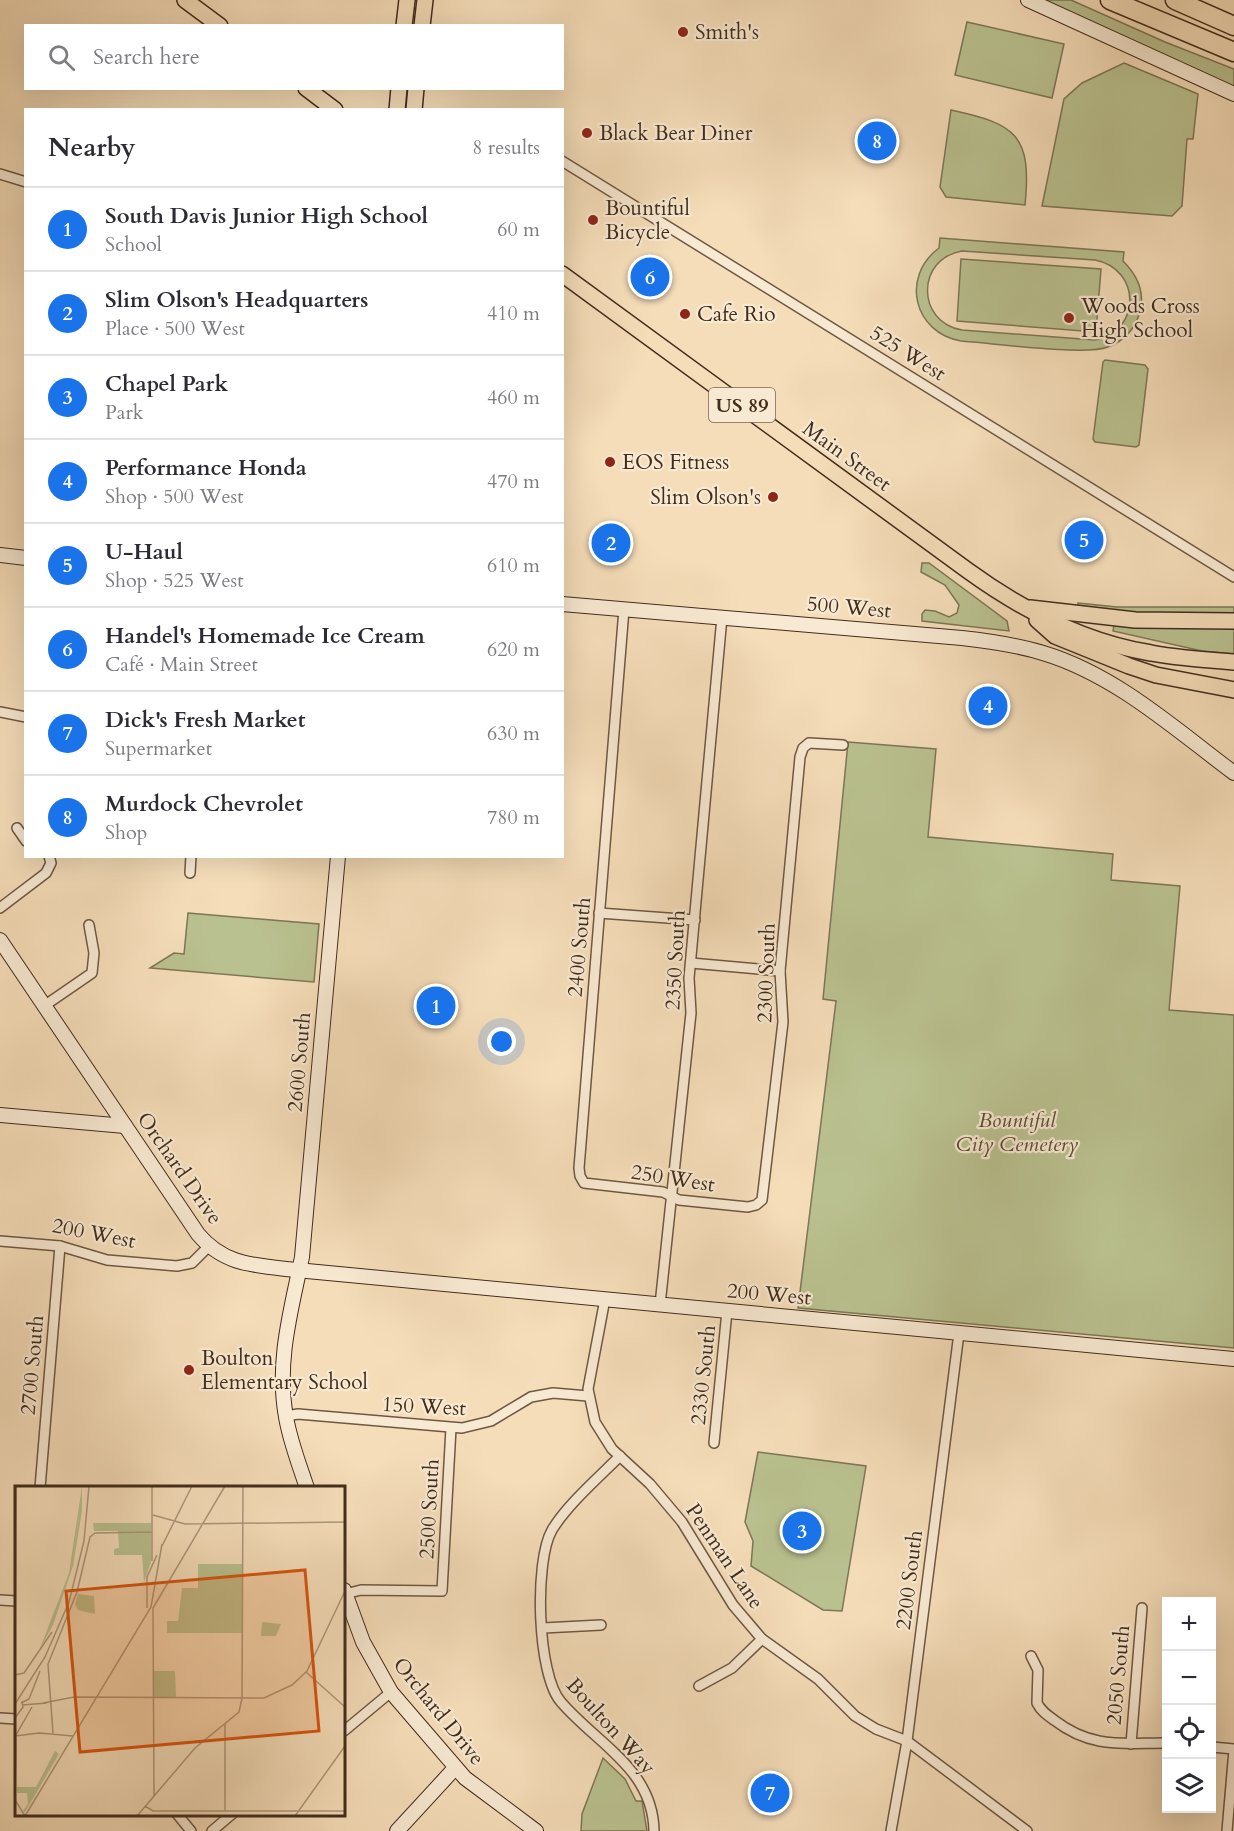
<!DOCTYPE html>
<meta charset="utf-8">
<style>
body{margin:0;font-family:Cardo,serif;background:#f2f2f3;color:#2b2b33}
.controls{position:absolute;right:18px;bottom:18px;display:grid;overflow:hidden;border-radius:0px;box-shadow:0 6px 24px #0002}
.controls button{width:54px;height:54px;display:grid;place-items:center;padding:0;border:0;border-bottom:2px solid #e1e1e2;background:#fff;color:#2b2b33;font:30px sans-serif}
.you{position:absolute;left:502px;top:1042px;width:21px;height:21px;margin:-15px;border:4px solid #fff;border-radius:50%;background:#1a73e8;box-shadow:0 0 0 9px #1a73e833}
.badge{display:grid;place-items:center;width:39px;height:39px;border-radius:50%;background:#1a73e8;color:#fff;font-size:20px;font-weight:700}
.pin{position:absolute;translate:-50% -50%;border:3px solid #fff;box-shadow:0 2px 6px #0006}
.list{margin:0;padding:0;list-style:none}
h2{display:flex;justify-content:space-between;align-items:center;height:78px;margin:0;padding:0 24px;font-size:26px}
h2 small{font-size:20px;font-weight:400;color:#7c7c81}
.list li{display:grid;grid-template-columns:39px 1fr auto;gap:18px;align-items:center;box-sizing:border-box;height:84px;padding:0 24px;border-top:2px solid #e1e1e2}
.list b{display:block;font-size:22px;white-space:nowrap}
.list p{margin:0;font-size:20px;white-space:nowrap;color:#7c7c81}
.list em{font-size:20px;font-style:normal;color:#7c7c81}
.icon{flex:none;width:33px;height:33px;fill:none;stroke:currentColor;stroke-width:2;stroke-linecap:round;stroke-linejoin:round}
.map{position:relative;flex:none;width:1234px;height:1831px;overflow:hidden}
.search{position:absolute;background:#fff;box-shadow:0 6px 24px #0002;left:24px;top:24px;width:540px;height:66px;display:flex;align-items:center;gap:15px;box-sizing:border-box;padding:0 21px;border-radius:0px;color:#7c7c81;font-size:22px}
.panel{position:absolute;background:#fff;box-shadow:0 6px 24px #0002;left:24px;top:108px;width:540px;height:750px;border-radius:0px}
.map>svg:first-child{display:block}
.green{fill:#bac190;stroke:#7e7656;stroke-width:1.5;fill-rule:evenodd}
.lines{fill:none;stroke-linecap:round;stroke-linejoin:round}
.street-casing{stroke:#6f5843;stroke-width:12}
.secondary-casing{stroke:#422c1c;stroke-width:16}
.primary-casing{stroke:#422c1c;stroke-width:18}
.highway-casing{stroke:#422c1c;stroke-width:21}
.street{stroke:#f8e9d2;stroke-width:9}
.secondary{stroke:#f8e9d2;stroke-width:14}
.primary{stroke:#f5ddb9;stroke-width:15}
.highway{stroke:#f5ddb9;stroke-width:18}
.poi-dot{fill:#8f2418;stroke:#f8e9d2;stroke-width:2}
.labels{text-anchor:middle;stroke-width:4.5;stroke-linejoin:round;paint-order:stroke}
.shield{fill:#f8e9d2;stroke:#796553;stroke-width:1.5}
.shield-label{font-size:20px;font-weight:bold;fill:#422c1c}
.poi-label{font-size:21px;fill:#422c1c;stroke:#f8e9d2;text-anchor:start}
.street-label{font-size:21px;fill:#422c1c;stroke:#f8e9d2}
.park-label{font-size:21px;font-style:italic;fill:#5a4a33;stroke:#f8e9d2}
.inset-road{fill:none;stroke:#ad967a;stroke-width:1.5}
.view{fill:#d7540e;fill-opacity:0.15;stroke:#d7540e;stroke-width:3}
.inset-edge{fill:none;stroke:#422c1c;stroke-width:3}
</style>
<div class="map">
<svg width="1234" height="1831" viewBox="0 0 1234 1831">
<rect width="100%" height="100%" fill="#f5ddb9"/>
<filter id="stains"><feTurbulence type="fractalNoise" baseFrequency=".00333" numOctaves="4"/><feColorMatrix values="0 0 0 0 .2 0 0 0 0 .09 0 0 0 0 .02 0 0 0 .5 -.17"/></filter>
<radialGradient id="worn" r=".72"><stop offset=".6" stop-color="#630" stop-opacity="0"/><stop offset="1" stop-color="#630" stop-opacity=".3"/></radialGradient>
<g class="green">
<polygon points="1039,0 1071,0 1165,42 1234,69 1234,87"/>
<polygon points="967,22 1064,44 1052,98 955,75"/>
<polygon points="1124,63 1198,94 1193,139 1187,139 1182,206 1172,216 1042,206 1064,99 1082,83"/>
<path d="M951,110C1016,124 1032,135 1025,205L946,197L940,187Z"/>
<path d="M940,238L1124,252L1123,261C1137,275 1145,292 1140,311C1136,328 1124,341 1108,347C1084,356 992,343 961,341C914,333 900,277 939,248ZM962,251L1095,260C1141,269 1142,331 1095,340L962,330C916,322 916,259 962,251Z"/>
<polygon points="961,259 1101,269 1096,332 957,321"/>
<polygon points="1105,360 1145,365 1148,369 1139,445 1136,447 1095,442 1093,439 1103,362"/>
<polygon points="922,563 929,563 1007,621 1009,631 922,621 922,614 925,610 935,611 949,617 957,613 959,605 945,585 921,572"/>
<polygon points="1078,603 1117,607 1234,607 1234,616 1126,614 1077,607"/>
<polygon points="1114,625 1234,626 1234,654 1202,651 1113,631"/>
<polygon points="848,742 936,749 928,837 1113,854 1111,880 1180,886 1169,1010 1234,1015 1234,1348 798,1308 836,1001 823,999"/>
<polygon points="188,913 319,924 314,982 150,968 174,953 184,954"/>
<polygon points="758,1452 866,1466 842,1611 823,1610 751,1566 753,1541 745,1522"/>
<polygon points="603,1758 625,1779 636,1801 642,1801 647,1831 581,1831 582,1814"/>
</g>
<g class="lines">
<g class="street-casing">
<g id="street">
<polyline points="562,161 1234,577"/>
<polyline points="0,174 26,182"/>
<polyline points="624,609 579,1168 580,1176 584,1183 663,1192 679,1200 748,1207 756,1205 762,1200 783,1022 780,971 800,757 803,748 809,743 843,745"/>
<polyline points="0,712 26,717"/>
<polyline points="17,828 26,841"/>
<polyline points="190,873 191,856"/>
<polyline points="0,908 46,873 51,863 49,856"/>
<polyline points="599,913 695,920"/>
<polyline points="691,963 780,971"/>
<polyline points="44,1006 92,973 94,953 89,925"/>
<polyline points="0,1241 60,1246 107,1260 177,1266 192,1263 209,1246"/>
<polyline points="605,1299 588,1389 595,1422 612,1449 650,1484 682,1522 733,1605 762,1639 818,1679 855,1716 876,1729 907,1741 1027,1831"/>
<polyline points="660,1305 691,1013 689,978 722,617"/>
<polyline points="286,1416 298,1414 462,1428 491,1421 531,1397 553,1393 588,1396"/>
<polyline points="714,1443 727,1311"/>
<path d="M620,1456C599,1477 567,1505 552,1530C534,1561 537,1675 561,1702C597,1744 653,1769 654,1831"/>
<polyline points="40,1488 60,1246"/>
<polyline points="345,1594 361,1590 442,1591 451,1428"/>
<polyline points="0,1600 16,1601"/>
<polyline points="543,1628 601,1625"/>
<path d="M1031,1656L1038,1670L1037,1703C1041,1711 1047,1715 1054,1720C1092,1749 1122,1743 1166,1743"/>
<polyline points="699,1686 732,1668 762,1639"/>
<polyline points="0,1718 16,1719"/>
<polyline points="344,1731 391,1692"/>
<polyline points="1131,1744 1142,1608"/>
<polyline points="1212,1747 1234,1749"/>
<polyline points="177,1814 191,1831"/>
<polyline points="212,1831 232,1814"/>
<polyline points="891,1831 907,1741 959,1333"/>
<polyline points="1227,1831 1234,1750"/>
</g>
</g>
<g class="secondary-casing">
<g id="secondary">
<polyline points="1028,0 1234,94"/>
<polyline points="0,555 26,558"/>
<path d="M562,604L962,638C989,641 1017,645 1043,653C1116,675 1175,729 1234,773"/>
<path d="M0,940L198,1234C222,1263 250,1265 286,1269L1234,1359"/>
<polyline points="0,1115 125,1126"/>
<path d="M307,1488C299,1464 290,1441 286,1417C276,1362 291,1311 302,1257L338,856"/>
<polyline points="344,1590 363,1642 391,1692 465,1778 536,1831"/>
<polyline points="397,1831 455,1768"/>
</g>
</g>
<g class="primary-casing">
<g id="primary">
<polyline points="185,0 220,26"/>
<polyline points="404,26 407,0"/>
<polyline points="422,26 425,0"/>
<polyline points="306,88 335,110"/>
<polyline points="397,110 399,88"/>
<polyline points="414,110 416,88"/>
<path d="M562,274L967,570C1022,610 1083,642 1151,653C1178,658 1206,660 1234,662"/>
<polyline points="1030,608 1135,620 1234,621"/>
<polyline points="1037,620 1055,636 1129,666 1156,675 1234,690"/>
</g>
</g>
<g class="highway-casing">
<g id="highway">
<polyline points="1110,0 1234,52"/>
<polyline points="1175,0 1234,26"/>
</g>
</g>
<use href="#street" class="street"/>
<use href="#secondary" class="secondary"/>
<use href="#primary" class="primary"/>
<use href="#highway" class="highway"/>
</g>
<g class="poi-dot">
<circle cx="683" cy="32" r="6"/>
<circle cx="587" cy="133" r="6"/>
<circle cx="593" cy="220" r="6"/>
<circle cx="685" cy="314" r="6"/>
<circle cx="1069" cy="318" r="6"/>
<circle cx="610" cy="462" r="6"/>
<circle cx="773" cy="497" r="6"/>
<circle cx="189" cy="1370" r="6"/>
</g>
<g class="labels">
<rect class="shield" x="709" y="388" width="66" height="34" rx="4.5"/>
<g class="shield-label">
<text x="742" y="412">US 89</text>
</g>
<g class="poi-label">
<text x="695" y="39">Smith's</text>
<text x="599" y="140">Black Bear Diner</text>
<text x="605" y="215">Bountiful<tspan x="605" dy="24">Bicycle</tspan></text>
<text x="1081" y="313">Woods Cross<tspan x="1081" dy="24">High School</tspan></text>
<text x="697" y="321">Cafe Rio</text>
<text x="622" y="469">EOS Fitness</text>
<text x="761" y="504" text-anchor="end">Slim Olson's</text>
<text x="201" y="1365">Boulton<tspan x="201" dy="24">Elementary School</tspan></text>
</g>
<g class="street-label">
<text transform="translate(908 353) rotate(32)" y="7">525 West</text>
<text transform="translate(847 456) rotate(36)" y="7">Main Street</text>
<text transform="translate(849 607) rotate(5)" y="7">500 West</text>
<text transform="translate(579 947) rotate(-85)" y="7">2400 South</text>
<text transform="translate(675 960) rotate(-87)" y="7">2350 South</text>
<text transform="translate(766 973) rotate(-88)" y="7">2300 South</text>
<text transform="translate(299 1062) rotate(-85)" y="7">2600 South</text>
<text transform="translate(180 1168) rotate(55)" y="7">Orchard Drive</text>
<text transform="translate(673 1178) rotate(9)" y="7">250 West</text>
<text transform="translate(94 1233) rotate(11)" y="7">200 West</text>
<text transform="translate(769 1294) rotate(5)" y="7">200 West</text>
<text transform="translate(32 1365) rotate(-85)" y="7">2700 South</text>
<text transform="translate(703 1375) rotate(-84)" y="7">2330 South</text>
<text transform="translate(424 1406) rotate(3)" y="7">150 West</text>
<text transform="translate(429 1509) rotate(-87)" y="7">2500 South</text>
<text transform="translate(725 1556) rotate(56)" y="7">Penman Lane</text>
<text transform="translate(909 1580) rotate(-83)" y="7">2200 South</text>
<text transform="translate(1118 1675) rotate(-85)" y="7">2050 South</text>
<text transform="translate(439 1711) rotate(51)" y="7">Orchard Drive</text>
<text transform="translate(611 1726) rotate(48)" y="7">Boulton Way</text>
</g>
<g class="park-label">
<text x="1017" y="1127">Bountiful<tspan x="1017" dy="24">City Cemetery</tspan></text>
</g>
</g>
<g transform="translate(15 1486)">
<rect width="330" height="330" fill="#f5ddb9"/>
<path d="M67,0V25L58,80L38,139L24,165L54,87ZM78,37H136V76L129,96L127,69H99V63L104,62L103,45H79ZM183,78H227V147H152V135H163L167,102H183ZM63,108L79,110L80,128L63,124L60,118ZM247,136L266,138L261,150H246ZM138,185H160L161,211H139ZM40,265L44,268L10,326L8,325L13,318L12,307H2V301H21Z" fill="#bac190"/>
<path class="inset-road" d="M138,29L170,38L330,36M147,60L177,0M137,75V0M132,122V91L142,69M0,179L1,0M291,186L330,221M0,189L9,187L37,146M227,212L228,0M6,217L14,213L25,185M28,217L59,211L249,212L277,199L292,185L330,105M0,218L30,171L54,116L69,55L74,0M7,219L32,217M0,232L8,221L7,215M38,247L33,178L62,106L75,51L80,47L137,46M0,250L24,247L58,250M139,310L138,122L210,0M130,320L138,325H330M210,325V237M10,330L0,314L1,249L17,221M10,330L136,121L147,58M122,330L180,262L224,226L227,212M280,330L330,260"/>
<path class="view" d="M290,84L304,245L65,266L51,105Z"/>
<rect width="330" height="330" class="inset-edge"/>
</g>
<rect width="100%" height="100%" filter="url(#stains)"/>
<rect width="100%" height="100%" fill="url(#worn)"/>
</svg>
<div class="controls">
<button>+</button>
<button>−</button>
<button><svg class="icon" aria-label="locate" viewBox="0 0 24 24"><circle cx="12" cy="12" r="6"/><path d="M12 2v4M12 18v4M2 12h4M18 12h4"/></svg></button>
<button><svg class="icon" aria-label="layers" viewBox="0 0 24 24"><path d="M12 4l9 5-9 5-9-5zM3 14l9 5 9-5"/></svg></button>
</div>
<div class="you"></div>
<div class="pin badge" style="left:436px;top:1006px">1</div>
<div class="pin badge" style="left:611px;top:543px">2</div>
<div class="pin badge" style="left:802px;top:1531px">3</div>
<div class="pin badge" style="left:988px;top:706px">4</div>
<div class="pin badge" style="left:1084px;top:540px">5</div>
<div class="pin badge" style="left:650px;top:277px">6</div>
<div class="pin badge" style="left:770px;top:1793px">7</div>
<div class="pin badge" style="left:877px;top:141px">8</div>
<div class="search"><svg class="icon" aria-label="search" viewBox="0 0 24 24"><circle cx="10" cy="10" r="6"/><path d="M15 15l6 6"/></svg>Search here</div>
<section class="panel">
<h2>Nearby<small>8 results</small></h2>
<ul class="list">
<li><span class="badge">1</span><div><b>South Davis Junior High School</b><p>School</p></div><em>60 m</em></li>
<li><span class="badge">2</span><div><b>Slim Olson's Headquarters</b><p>Place · 500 West</p></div><em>410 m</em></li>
<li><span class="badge">3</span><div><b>Chapel Park</b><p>Park</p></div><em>460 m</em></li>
<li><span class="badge">4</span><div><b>Performance Honda</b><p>Shop · 500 West</p></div><em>470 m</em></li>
<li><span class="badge">5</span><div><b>U-Haul</b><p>Shop · 525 West</p></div><em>610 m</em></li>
<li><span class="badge">6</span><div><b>Handel's Homemade Ice Cream</b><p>Café · Main Street</p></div><em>620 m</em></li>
<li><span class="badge">7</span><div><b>Dick's Fresh Market</b><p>Supermarket</p></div><em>630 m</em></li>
<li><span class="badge">8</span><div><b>Murdock Chevrolet</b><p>Shop</p></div><em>780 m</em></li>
</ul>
</section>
</div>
